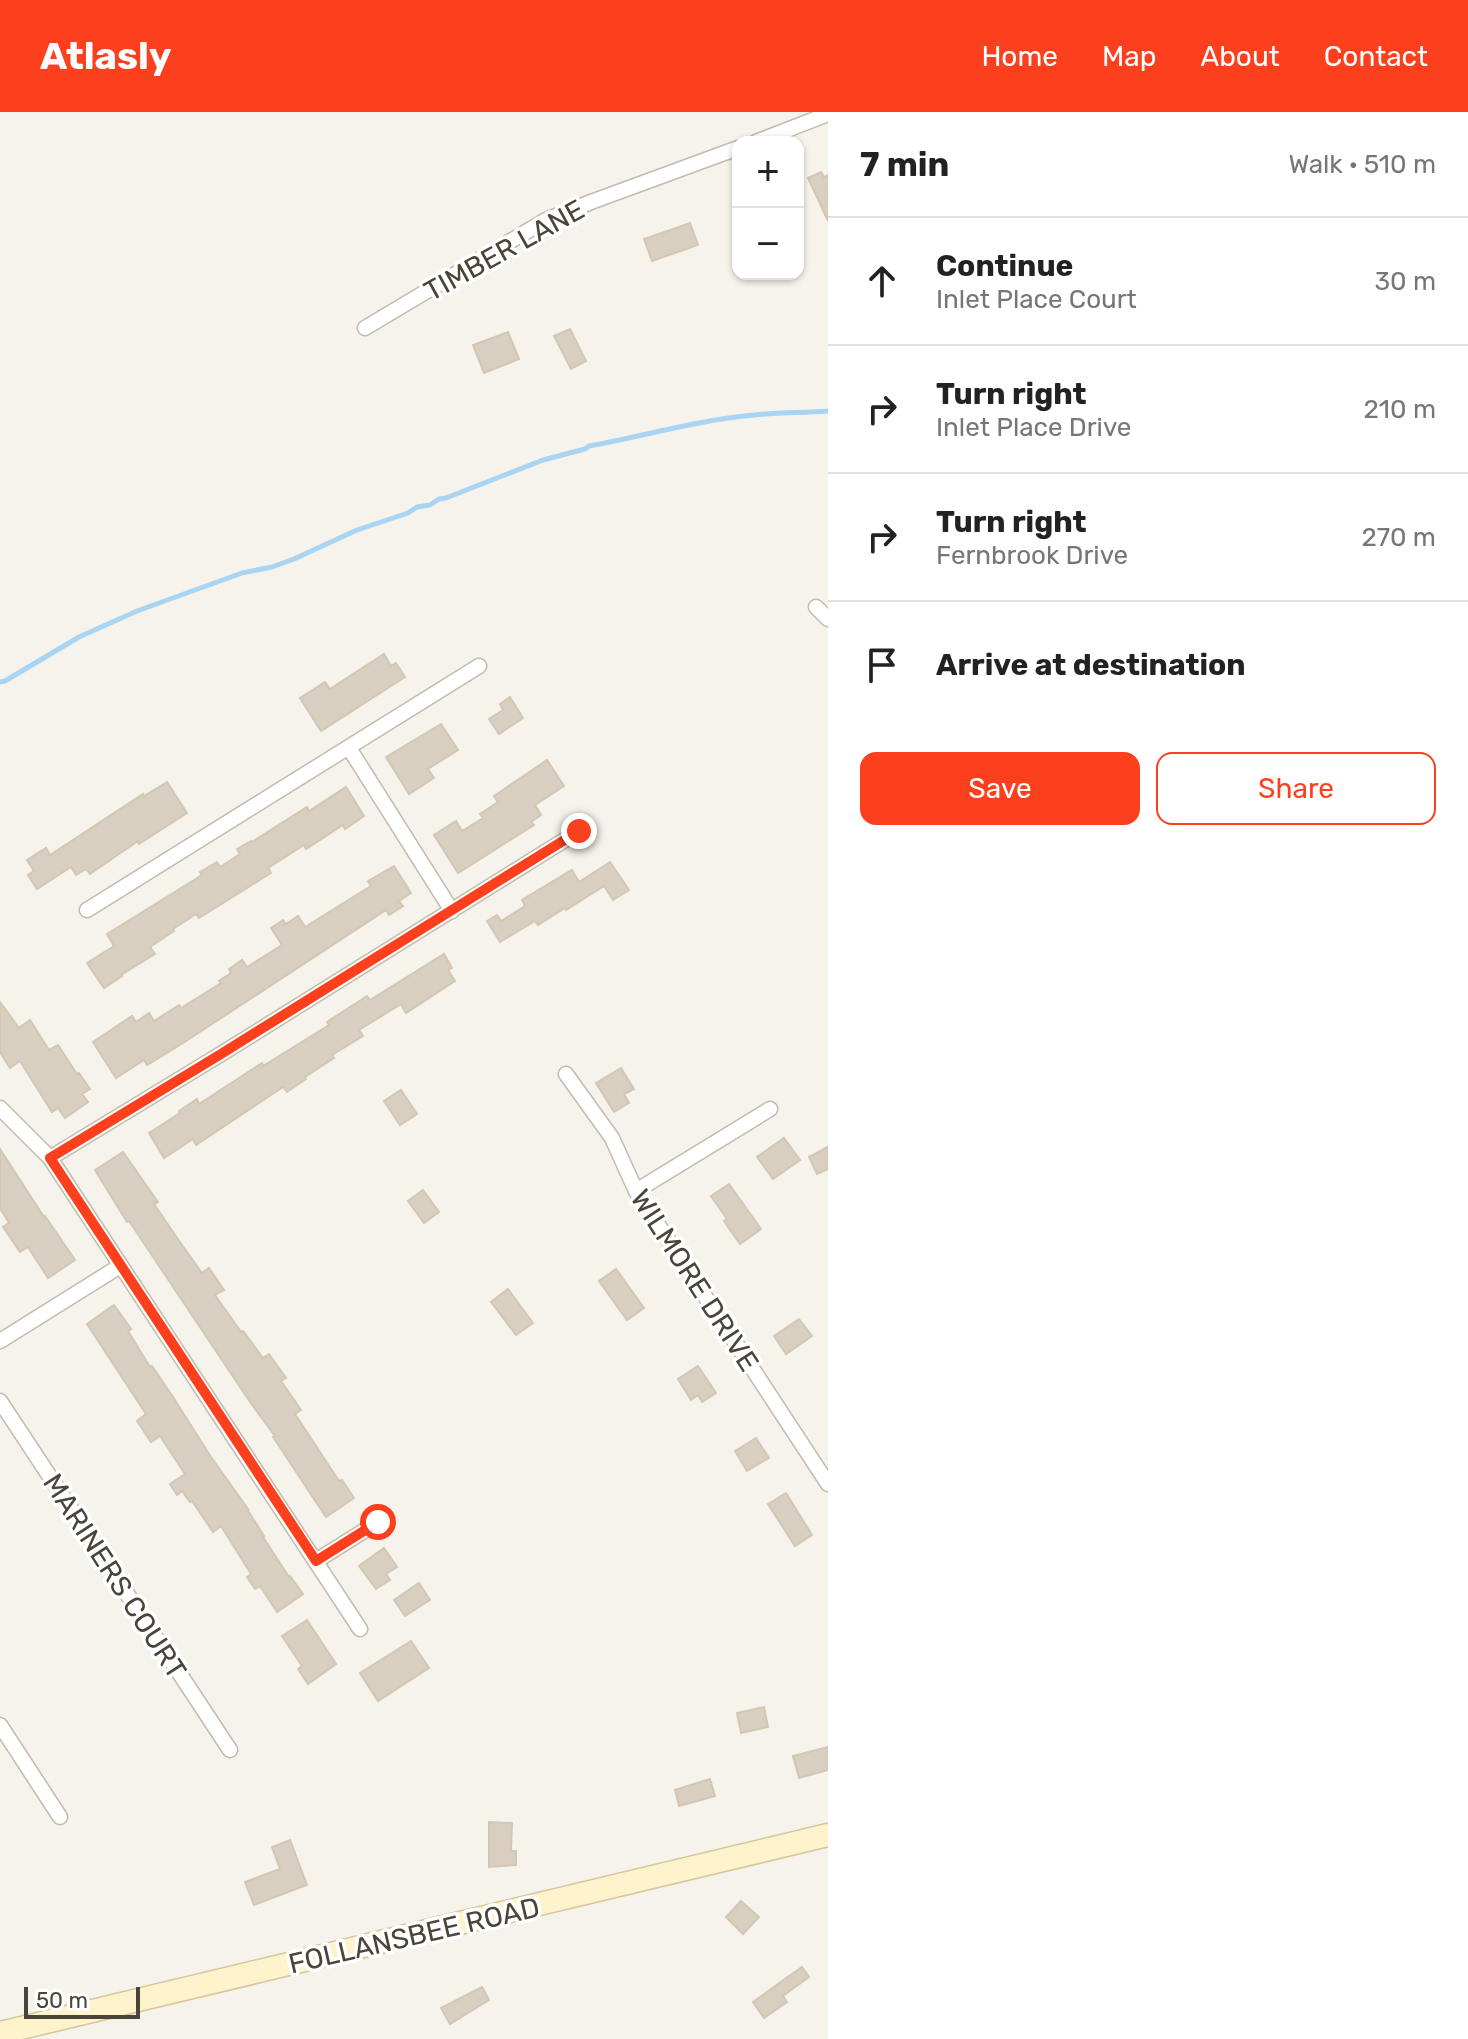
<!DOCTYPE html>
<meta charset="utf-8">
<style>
body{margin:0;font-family:Rubik,sans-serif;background:#f6f6f6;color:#222}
.controls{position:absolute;right:24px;top:24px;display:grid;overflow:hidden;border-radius:16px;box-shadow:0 2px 6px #0004}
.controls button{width:72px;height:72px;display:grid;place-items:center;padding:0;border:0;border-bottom:2px solid #e0e0e0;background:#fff;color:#222;font:40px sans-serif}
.scale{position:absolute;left:24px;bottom:20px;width:116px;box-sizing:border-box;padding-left:8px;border:4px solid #4b4439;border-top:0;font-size:22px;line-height:28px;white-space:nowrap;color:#4b4439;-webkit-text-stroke:6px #fff;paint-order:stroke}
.stop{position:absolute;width:24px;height:24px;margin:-18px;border:6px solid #fc3f1d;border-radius:50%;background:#fff}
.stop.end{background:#fc3f1d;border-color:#fff;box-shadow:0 2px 8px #0008}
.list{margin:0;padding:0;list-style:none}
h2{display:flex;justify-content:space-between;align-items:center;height:104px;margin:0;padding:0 32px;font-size:34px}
h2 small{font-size:26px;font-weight:400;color:#767676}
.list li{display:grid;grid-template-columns:52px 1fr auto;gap:24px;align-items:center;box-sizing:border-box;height:128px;padding:0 32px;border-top:2px solid #e0e0e0}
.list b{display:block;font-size:30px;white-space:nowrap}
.list p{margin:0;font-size:26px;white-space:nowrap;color:#767676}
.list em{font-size:26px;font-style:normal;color:#767676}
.actions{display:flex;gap:16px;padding:24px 32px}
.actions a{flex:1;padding:18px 0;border:2px solid #fc3f1d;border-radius:16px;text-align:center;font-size:28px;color:#fc3f1d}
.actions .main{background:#fc3f1d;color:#fff}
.icon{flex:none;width:44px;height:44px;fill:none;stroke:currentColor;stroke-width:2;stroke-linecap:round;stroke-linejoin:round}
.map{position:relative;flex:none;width:828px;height:1927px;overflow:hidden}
header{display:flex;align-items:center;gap:48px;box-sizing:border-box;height:112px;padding:0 40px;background:#fc3f1d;color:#fff}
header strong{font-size:38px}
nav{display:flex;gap:44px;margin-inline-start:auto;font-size:28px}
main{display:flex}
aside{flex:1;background:#fff}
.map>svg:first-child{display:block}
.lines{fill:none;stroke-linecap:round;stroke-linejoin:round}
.stream{stroke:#a9d4f2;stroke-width:5}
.building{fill:#d8cfc1;stroke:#d3c7b4;stroke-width:2}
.street-casing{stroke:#c2bbae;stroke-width:17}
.secondary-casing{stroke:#d6c79b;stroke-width:25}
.street{stroke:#fff;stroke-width:14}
.secondary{stroke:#fff3cd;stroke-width:22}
.route{stroke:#fc3f1d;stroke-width:10}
.labels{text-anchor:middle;stroke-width:7;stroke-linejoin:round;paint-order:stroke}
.street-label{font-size:28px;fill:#4b4439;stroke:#fff}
</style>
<header>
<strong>Atlasly</strong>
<nav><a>Home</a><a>Map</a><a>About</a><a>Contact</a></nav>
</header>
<main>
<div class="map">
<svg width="828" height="1927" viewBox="0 0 828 1927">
<rect width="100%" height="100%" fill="#f6f3ec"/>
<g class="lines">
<path class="stream" d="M0,570L5,569L79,525L137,499L242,461L272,455L294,447L357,418L408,401L417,395L430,393L439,387L446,386L543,348L585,337L589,334C644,324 698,308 754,303C778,300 803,301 828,299"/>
</g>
<g class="building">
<polygon points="821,60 824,65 828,63 828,109 808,66"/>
<polygon points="690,111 698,133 652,149 644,127"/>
<polygon points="570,217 586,249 571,257 554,224"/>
<polygon points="508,220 519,247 484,261 473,233"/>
<polygon points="384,542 391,554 396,551 405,565 321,619 300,586 325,570 330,577"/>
<polygon points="510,585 523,606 499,622 489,607 503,598 500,592"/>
<polygon points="441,612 458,638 428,657 434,666 409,682 386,645"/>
<polygon points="547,648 564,674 535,693 541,703 531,710 534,713 458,761 434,723 456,709 462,719 483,706 480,702 498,690 494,684"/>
<polygon points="167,670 187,701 139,732 138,729 90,762 86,757 76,763 71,755 37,777 28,763 34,759 27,748 46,736 50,743 143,682 144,684"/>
<polygon points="346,675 364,704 345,717 343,713 306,737 304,733 268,756 271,761 199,806 196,802 173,817 174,819 150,835 155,842 121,863 122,864 104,876 87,851 114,834 107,822 202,763 200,760 217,750 220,755 240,742 237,737 251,729 252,730 307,695 309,699"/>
<polygon points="610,750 629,778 613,788 604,774 566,798 565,796 538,813 535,809 500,830 487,809 497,803 501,809 525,794 522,788 572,758 579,770"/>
<polygon points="394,754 411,781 399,789 403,794 389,803 386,798 183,931 147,953 144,948 116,966 93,930 132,904 136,910 149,901 154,909 179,893 181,896 221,871 219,869 231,861 229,857 242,848 247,855 282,833 271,816 283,808 286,812 298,804 305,815 371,774 368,769"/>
<polygon points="444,842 452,856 448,858 455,869 406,901 401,892 359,918 363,924 332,943 334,946 305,965 306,967 287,980 283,975 196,1033 193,1027 164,1046 149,1021 180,1001 179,999 197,987 199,992 262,951 263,954 329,913 327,910 367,884 370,888"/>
<polygon points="0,890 19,916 30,908 49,938 58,933 77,962 79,961 90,977 82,982 88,990 65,1006 58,996 52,1000 20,949 10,956 0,940"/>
<polygon points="621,956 634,977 624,982 629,991 614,1000 596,971"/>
<polygon points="401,978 417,1002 400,1013 384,989"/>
<polygon points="784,1026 800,1048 773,1067 757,1045"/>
<polygon points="828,1035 828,1057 817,1062 809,1045"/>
<polygon points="0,1037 44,1105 45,1104 75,1148 48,1166 28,1135 20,1140 3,1115 9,1111 0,1096"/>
<polygon points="123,1040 158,1090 154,1092 182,1133 202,1161 209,1156 224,1178 215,1183 241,1220 243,1219 263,1246 269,1242 286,1266 281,1269 301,1298 295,1302 339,1369 342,1368 354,1386 326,1405 273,1325 275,1324 250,1290 129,1109 127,1110 95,1058"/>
<polygon points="729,1072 761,1117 740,1132 724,1109 727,1107 711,1084"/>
<polygon points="423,1078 439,1100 424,1111 408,1089"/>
<polygon points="616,1157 644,1196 627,1208 599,1169"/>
<polygon points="508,1177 533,1211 516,1223 491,1190"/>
<polygon points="114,1193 131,1217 128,1219 150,1255 152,1254 173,1285 211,1345 248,1397 247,1397 264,1424 263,1425 289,1465 290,1464 303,1482 277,1500 260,1474 255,1477 247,1465 251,1462 221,1414 213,1420 192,1389 190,1390 182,1379 177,1383 170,1372 185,1362 160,1324 151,1330 137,1309 146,1302 87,1212"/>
<polygon points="799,1207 812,1224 786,1242 774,1224"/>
<polygon points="698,1254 716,1281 702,1290 698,1283 691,1288 678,1267"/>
<polygon points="756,1326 769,1346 747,1359 735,1339"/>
<polygon points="786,1381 812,1423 795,1434 768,1392"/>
<polygon points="384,1436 397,1455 386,1462 390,1468 376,1477 359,1454"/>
<polygon points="419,1471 430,1488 405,1504 394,1488"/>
<polygon points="307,1508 336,1552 308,1572 298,1557 302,1554 282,1524"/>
<polygon points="411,1529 429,1556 378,1589 360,1561"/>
<polygon points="764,1595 768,1615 741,1621 737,1601"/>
<polygon points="828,1635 828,1658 799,1666 793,1644"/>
<polygon points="710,1667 715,1684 679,1694 675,1678"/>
<polygon points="489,1710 512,1711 511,1739 516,1739 516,1753 489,1755"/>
<polygon points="290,1728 307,1773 254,1793 245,1770 280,1757 272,1735"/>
<polygon points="741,1789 759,1805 743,1822 726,1805"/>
<polygon points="802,1855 809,1865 783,1884 787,1890 764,1906 753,1890"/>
<polygon points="482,1875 489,1888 450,1912 441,1896"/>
</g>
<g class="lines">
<g class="street-casing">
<g id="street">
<polyline points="756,30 828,2"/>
<polyline points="365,216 546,108 591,90 738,36"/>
<polyline points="816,495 828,507"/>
<polyline points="349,636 452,799"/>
<polyline points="87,798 479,554"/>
<polyline points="566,962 612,1026 636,1079 828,1372"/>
<polyline points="0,996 50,1046 360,1517"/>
<polyline points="50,1046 221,942 579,719"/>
<polyline points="636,1079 770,997"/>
<polyline points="0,1229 120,1154"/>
<polyline points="0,1289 230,1638"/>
<polyline points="316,1449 378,1410"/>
<polyline points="0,1613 60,1705"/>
</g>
</g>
<g class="secondary-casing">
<polyline id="secondary" points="0,1921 828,1723"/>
</g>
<use href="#street" class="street"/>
<use href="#secondary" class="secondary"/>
</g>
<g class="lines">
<polyline class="route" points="378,1410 316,1449 50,1046 221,942 579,719"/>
</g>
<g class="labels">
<g class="street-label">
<text transform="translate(504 138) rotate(-29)" y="10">TIMBER LANE</text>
<text transform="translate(695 1168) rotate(57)" y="10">WILMORE DRIVE</text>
<text transform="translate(115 1464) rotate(57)" y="10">MARINERS COURT</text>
<text transform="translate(414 1823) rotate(-13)" y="10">FOLLANSBEE ROAD</text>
</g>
</g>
</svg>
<div class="controls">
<button>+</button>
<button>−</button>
</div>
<div class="scale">50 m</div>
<div class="stop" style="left:378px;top:1410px"></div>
<div class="stop end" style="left:579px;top:719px"></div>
</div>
<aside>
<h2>7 min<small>Walk · 510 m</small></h2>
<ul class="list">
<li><svg class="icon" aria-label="ahead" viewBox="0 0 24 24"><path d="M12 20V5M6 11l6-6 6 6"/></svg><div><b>Continue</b><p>Inlet Place Court</p></div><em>30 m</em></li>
<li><svg class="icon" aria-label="right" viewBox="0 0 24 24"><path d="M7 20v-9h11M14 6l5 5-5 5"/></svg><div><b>Turn right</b><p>Inlet Place Drive</p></div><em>210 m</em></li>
<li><svg class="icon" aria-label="right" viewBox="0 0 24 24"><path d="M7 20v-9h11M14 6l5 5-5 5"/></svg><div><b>Turn right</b><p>Fernbrook Drive</p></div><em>270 m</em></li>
<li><svg class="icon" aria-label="arrive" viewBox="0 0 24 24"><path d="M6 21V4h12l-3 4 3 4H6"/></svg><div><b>Arrive at destination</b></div></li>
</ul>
<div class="actions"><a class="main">Save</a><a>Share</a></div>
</aside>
</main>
